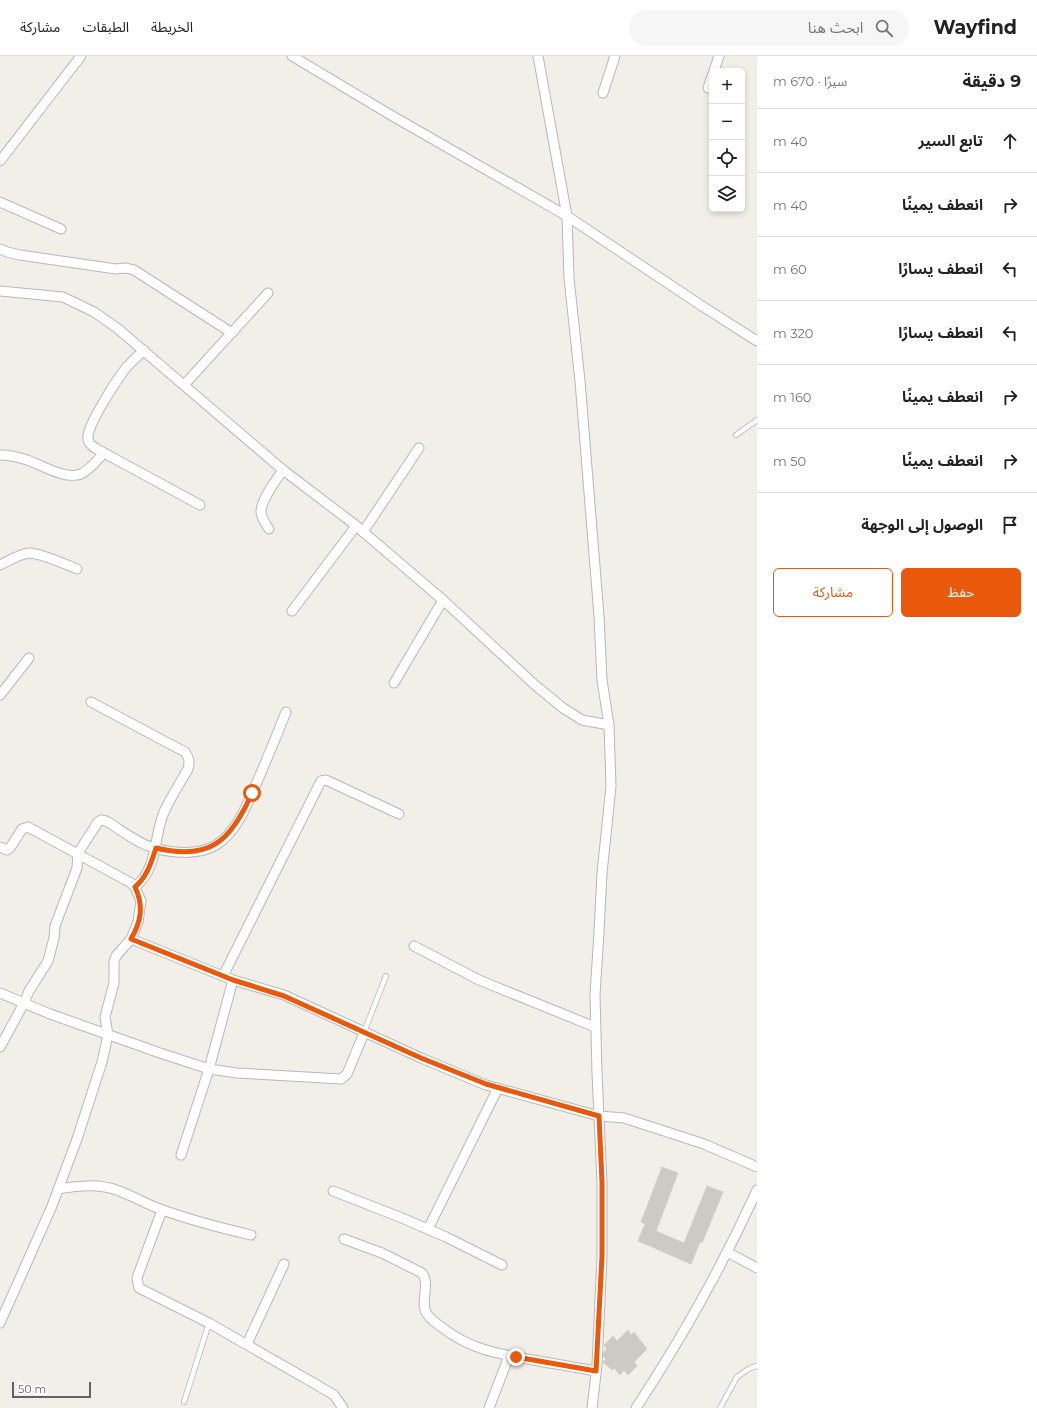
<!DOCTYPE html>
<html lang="ar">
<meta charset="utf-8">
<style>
body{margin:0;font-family:Montserrat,"Noto Sans Arabic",sans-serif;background:#f6f6f6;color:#222;direction:rtl}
.controls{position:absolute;right:12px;top:12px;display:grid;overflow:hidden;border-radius:6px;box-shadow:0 2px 6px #0003}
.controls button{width:36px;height:36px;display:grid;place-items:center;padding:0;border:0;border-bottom:1px solid #e0e0e0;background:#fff;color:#222;font:20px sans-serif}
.scale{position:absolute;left:12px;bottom:10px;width:79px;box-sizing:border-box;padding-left:4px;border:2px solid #5f6368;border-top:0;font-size:11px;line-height:14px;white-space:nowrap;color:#5f6368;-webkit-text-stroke:3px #fff;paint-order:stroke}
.stop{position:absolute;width:12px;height:12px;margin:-9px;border:3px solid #ea580c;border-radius:50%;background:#fff}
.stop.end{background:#ea580c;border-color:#fff;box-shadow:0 1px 4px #0008}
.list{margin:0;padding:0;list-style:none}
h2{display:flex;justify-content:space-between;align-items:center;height:52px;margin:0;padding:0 16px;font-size:17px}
h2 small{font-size:13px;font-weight:400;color:#767676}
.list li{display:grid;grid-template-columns:26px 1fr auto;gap:12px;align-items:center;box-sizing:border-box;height:64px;padding:0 16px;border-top:1px solid #e0e0e0}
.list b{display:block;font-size:15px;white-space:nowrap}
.list em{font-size:13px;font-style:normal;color:#767676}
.actions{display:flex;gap:8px;padding:12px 16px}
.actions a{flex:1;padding:9px 0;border:1px solid #ea580c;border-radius:6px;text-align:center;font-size:14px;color:#ea580c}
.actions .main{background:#ea580c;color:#fff}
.icon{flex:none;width:22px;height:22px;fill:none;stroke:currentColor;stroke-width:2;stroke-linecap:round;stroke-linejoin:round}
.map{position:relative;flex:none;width:757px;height:1352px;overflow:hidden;direction:ltr}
header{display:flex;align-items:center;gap:24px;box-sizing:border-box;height:56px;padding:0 20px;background:#fff;border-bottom:1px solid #e0e0e0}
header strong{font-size:19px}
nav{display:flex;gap:22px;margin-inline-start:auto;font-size:14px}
.search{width:280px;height:36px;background:#f6f6f6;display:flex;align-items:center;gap:10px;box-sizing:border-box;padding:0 14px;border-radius:22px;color:#767676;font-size:15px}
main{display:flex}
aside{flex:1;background:#fff}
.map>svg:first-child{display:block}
.building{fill:#cccac5;stroke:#d6d1c6}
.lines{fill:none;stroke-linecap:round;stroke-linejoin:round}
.lane-casing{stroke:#b5b8bc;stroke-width:6}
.street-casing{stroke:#b5b8bc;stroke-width:11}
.lane{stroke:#fff;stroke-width:4.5}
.street{stroke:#fff;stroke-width:9}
.route{stroke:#ea580c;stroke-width:5}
</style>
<header>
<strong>Wayfind</strong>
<div class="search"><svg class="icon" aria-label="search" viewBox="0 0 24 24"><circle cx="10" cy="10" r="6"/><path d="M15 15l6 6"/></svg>ابحث هنا</div>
<nav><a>الخريطة</a><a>الطبقات</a><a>مشاركة</a></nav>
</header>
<main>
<aside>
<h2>9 دقيقة<small>سيرًا · 670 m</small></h2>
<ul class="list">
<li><svg class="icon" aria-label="ahead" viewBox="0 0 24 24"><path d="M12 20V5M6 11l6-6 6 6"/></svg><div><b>تابع السير</b></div><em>40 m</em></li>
<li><svg class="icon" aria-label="right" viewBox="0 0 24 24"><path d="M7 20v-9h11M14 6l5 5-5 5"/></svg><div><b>انعطف يمينًا</b></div><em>40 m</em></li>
<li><svg class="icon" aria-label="left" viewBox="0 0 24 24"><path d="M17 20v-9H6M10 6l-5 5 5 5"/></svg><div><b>انعطف يسارًا</b></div><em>60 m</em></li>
<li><svg class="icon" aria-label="left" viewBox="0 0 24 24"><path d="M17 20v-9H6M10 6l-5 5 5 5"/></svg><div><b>انعطف يسارًا</b></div><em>320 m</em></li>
<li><svg class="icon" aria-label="right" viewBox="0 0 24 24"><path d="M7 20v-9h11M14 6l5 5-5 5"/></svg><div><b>انعطف يمينًا</b></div><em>160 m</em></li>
<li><svg class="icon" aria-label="right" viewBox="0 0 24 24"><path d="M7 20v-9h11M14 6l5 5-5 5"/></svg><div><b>انعطف يمينًا</b></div><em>50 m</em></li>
<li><svg class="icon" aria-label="arrive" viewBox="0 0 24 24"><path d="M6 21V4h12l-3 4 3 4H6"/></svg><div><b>الوصول إلى الوجهة</b></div></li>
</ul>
<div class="actions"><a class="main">حفظ</a><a>مشاركة</a></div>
</aside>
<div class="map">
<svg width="757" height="1352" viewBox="0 0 757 1352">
<rect width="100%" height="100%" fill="#f1efe8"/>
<g class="building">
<polygon points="662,1111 678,1117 656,1175 684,1187 707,1130 723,1136 702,1187 700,1186 691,1208 638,1185 645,1168 641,1166"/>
<polygon points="628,1274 631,1279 634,1276 647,1293 634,1306 637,1310 628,1319 624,1314 620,1319 614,1312 612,1314 603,1306 606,1303 603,1300 604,1296 607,1293 604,1289 613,1280 617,1285"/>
</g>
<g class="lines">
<g class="lane-casing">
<g id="lane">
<polyline points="736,379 757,364"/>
<polyline points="364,976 386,920"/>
<polyline points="184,1346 209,1267"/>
<polyline points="720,1352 737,1321 750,1312 757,1310"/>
</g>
</g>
<g class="street-casing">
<g id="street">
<polyline points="292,0 389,58 567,160 702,250 757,285"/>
<polyline points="538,0 567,160 569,222 580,325 599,560 602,624 609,669 611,730 602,817 599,876 595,939 597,1017 602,1126 602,1200 597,1309 592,1352"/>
<polyline points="714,15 719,0"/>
<polyline points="708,32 712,20"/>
<polyline points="603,37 615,0"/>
<polyline points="0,105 81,0"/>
<polyline points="0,146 61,173"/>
<polyline points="0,193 7,196 20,199 116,213 126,212 134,214 232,277"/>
<polyline points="0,235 63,241 94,256 117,272 283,414 354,468 443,544 535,629 563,652 582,664 609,669"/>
<path d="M144,294C138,300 131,306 126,312C117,323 89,367 88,380C87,386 91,389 95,392L200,449"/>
<polyline points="184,329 268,237"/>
<path d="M0,399C10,399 18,401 27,404C42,409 65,424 81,418C90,414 97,404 104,397"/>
<path d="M269,473C266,468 261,462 261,456C261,444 276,424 283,414"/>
<polyline points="363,476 419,392"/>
<path d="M0,509C9,505 19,498 29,497C40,497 65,508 77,513"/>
<polyline points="292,555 356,470"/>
<polyline points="394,627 443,544"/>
<polyline points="0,639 29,602"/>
<path d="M91,646L185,696C189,702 190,705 188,713C180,727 171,741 164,756C153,782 159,811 135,831"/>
<polyline points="0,791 7,794 10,792 22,773 28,771 131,827 135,831 141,845 138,866 131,883 116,900 114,906 114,927 105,961 108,979 102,1006 77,1083 52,1150 0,1267"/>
<polyline points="131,883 233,924 284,939 421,1002 486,1029 599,1060 624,1062 704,1088 757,1111"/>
<polyline points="414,890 479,924 595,971"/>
<polyline points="223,920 321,725 326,724 399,758"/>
<polyline points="0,937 50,958 160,997 209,1013 237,1017 341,1023 347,1018 364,977"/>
<path d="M0,991L24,947L29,935L48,905L54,882L55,870L77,812L78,797L98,766L101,764L106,765C120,773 135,786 151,791C170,797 198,800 216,789C238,775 247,748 257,726C267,703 277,679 286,656"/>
<polyline points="181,1099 209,1013 233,924"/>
<path d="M58,1133C78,1130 99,1127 119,1135C133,1140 146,1148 160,1153C190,1164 221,1172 251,1179"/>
<polyline points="333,1135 402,1162 446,1181 502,1209"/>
<polyline points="162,1154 138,1219 137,1223 139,1232 209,1267 317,1329 334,1339 343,1352"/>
<polyline points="428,1173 498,1032"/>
<path d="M344,1183L382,1197L422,1217C431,1229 419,1246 427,1258C431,1264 437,1268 443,1272C471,1294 499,1298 533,1304C554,1308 575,1311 596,1315"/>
<polyline points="727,1196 757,1212"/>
<polyline points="247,1288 284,1208"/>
<polyline points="489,1352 509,1300"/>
<path d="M636,1352C682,1282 723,1209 757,1134"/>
</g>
</g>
<use href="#lane" class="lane"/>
<use href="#street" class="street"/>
</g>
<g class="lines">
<path class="route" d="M252,737C231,785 210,805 156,792C151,807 147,821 135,831C144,850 141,866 131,883L233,924L284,940L421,1002L486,1028L599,1060L602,1126V1200L596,1315L516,1301"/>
</g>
</svg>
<div class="controls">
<button>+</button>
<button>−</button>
<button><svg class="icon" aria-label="locate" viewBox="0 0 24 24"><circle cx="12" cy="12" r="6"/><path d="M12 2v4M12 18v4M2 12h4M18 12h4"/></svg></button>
<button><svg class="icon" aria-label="layers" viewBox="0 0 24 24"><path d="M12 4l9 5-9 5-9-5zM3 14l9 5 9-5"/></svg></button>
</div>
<div class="scale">50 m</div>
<div class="stop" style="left:252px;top:737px"></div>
<div class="stop end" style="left:516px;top:1301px"></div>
</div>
</main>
